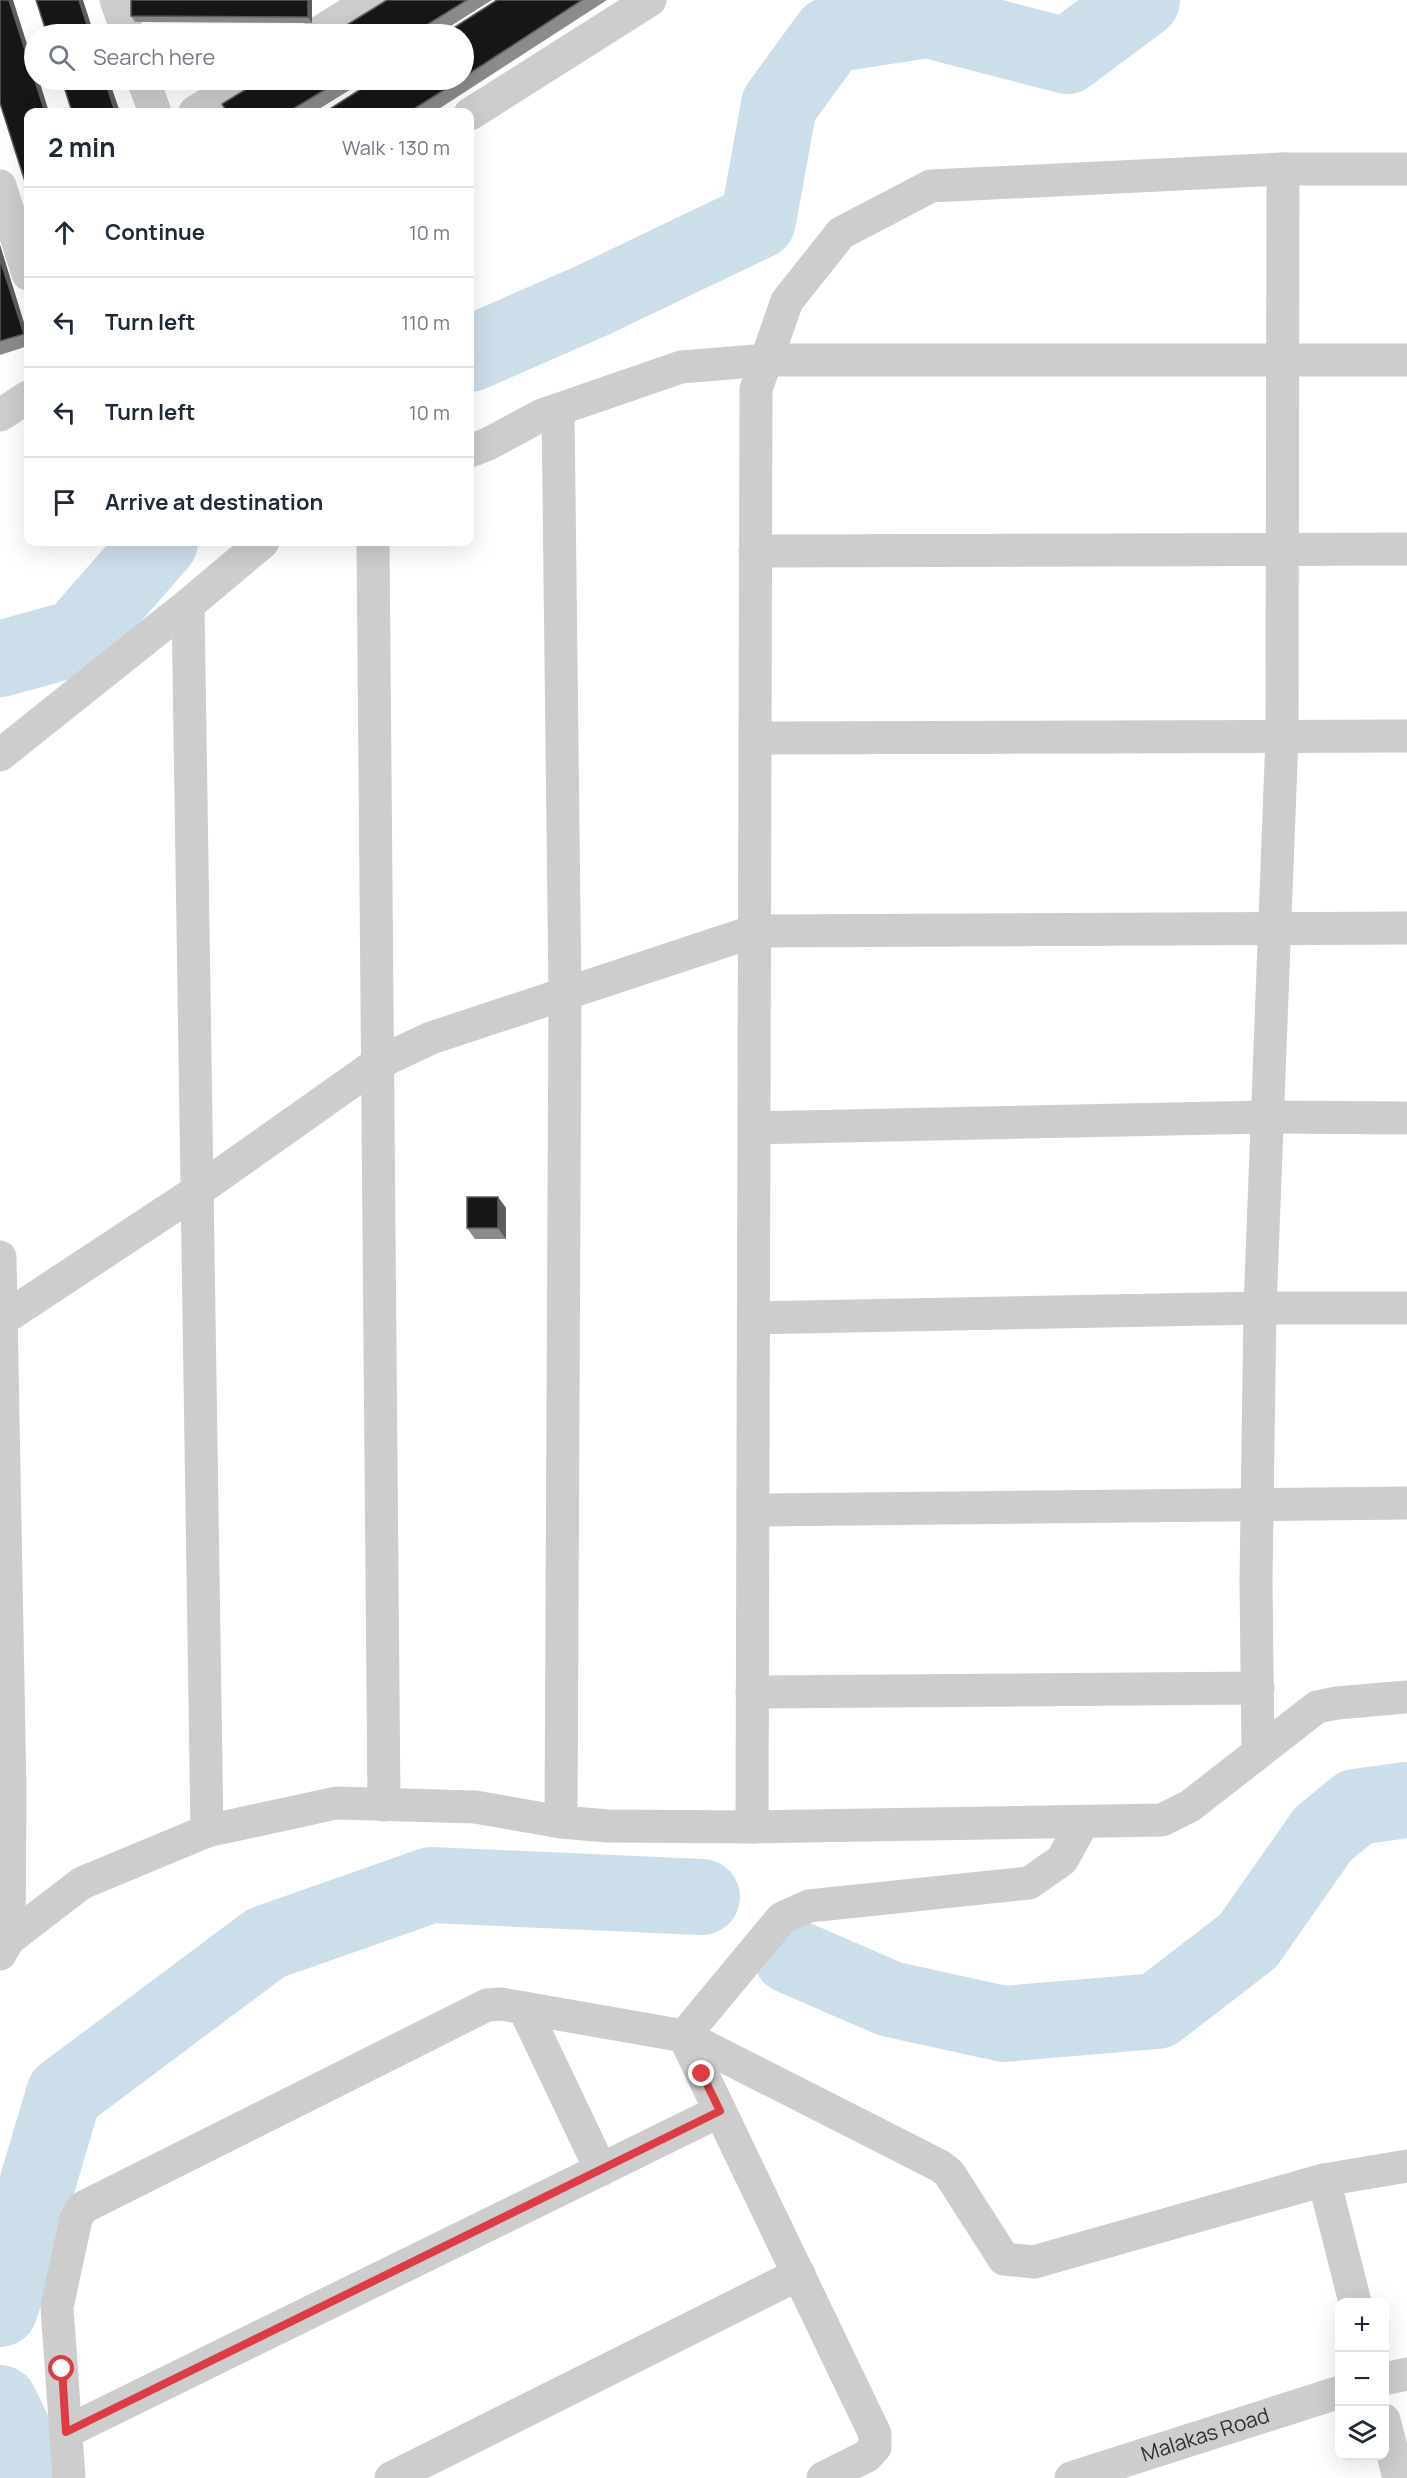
<!DOCTYPE html>
<meta charset="utf-8">
<style>
body{margin:0;font-family:Manrope,sans-serif;background:#f2f2f3;color:#1f2937}
.controls{position:absolute;right:18px;bottom:18px;display:grid;overflow:hidden;border-radius:12px;box-shadow:0 6px 24px #0002}
.controls button{width:54px;height:54px;display:grid;place-items:center;padding:0;border:0;border-bottom:2px solid #e0e1e3;background:#fff;color:#1f2937;font:30px sans-serif}
.stop{position:absolute;width:18px;height:18px;margin:-14px;border:4px solid #dc3c44;border-radius:50%;background:#fff}
.stop.end{background:#dc3c44;border-color:#fff;box-shadow:0 2px 6px #0008}
.list{margin:0;padding:0;list-style:none}
h2{display:flex;justify-content:space-between;align-items:center;height:78px;margin:0;padding:0 24px;font-size:26px}
h2 small{font-size:20px;font-weight:400;color:#747a83}
.list li{display:grid;grid-template-columns:39px 1fr auto;gap:18px;align-items:center;box-sizing:border-box;height:90px;padding:0 24px;border-top:2px solid #e0e1e3}
.list b{display:block;font-size:22px;white-space:nowrap}
.list em{font-size:20px;font-style:normal;color:#747a83}
.icon{flex:none;width:33px;height:33px;fill:none;stroke:currentColor;stroke-width:2;stroke-linecap:round;stroke-linejoin:round}
.map{position:relative;flex:none;width:1407px;height:2478px;overflow:hidden}
.search{position:absolute;background:#fff;box-shadow:0 6px 24px #0002;left:24px;top:24px;width:450px;height:66px;display:flex;align-items:center;gap:15px;box-sizing:border-box;padding:0 21px;border-radius:33px;color:#747a83;font-size:22px}
.panel{position:absolute;background:#fff;box-shadow:0 6px 24px #0002;left:24px;top:108px;width:450px;height:438px;border-radius:12px}
.map>svg:first-child{display:block}
.lines{fill:none;stroke-linecap:round;stroke-linejoin:round}
.river{stroke:#ccdeea;stroke-width:76}
.street{stroke:#cdcdcd;stroke-width:33}
.wall{fill:#8b8b8b}
.shaded-wall{fill:#5d5d5d}
.building{fill:#171717;stroke:#5d5d5d;stroke-width:1.5}
.route{stroke:#dc3c44;stroke-width:8}
.labels{text-anchor:middle;stroke-width:6;stroke-linejoin:round;paint-order:stroke}
.street-label{font-size:21px;fill:#303030;stroke:#fff}
</style>
<div class="map">
<svg width="1407" height="2478" viewBox="0 0 1407 2478">
<rect width="100%" height="100%" fill="#fff"/>
<g class="lines">
<g class="river">
<polyline points="470,354 591,301 758,221 779,105 830,35 928,20 1067,56 1142,0"/>
<polyline points="0,659 76,638 160,542"/>
<polyline points="791,1956 890,1999 1004,2024 1157,2011 1248,1941 1323,1834 1356,1807 1407,1800"/>
<polyline points="0,2309 64,2094 266,1943 431,1885 702,1897"/>
<polyline points="0,2403 36,2478"/>
</g>
<g class="street">
<polyline points="116,0 128,34"/>
<polyline points="317,34 371,0"/>
<polyline points="143,80 155,112"/>
<polyline points="195,112 247,80"/>
<polyline points="470,114 650,0"/>
<polyline points="0,186 28,274"/>
<polyline points="558,410 565,994 561,1822"/>
<polyline points="0,415 28,397"/>
<polyline points="470,451 488,444 542,415 681,367 767,360 1407,360"/>
<polyline points="373,542 384,1805"/>
<polyline points="755,551 1407,549"/>
<polyline points="188,605 207,1831"/>
<polyline points="755,738 1407,736"/>
<polyline points="0,755 188,605 263,542"/>
<polyline points="754,1128 1266,1117 1407,1118"/>
<polyline points="0,1257 10,1792 9,1939"/>
<polyline points="754,1318 1260,1308 1407,1308"/>
<polyline points="0,1321 197,1191 378,1063 431,1038 755,931 1407,928"/>
<polyline points="753,1510 1407,1503"/>
<polyline points="752,1692 1258,1688"/>
<polyline points="1258,1753 1256,1581 1260,1308 1282,737 1283,169"/>
<polyline points="752,1827 756,389 787,301 841,233 931,186 1283,169 1407,169"/>
<polyline points="0,1954 9,1939 82,1883 207,1831 336,1803 475,1807 561,1822 608,1826 752,1827 1162,1820 1190,1806 1317,1707 1337,1703 1407,1697"/>
<polyline points="524,2008 601,2170"/>
<polyline points="1324,2180 1355,2302"/>
<polyline points="1384,2379 1407,2374"/>
<polyline points="1384,2420 1399,2478"/>
<polyline points="66,2432 720,2111"/>
<polyline points="69,2478 57,2307 76,2219 82,2208 487,2005 501,2004 684,2036 940,2166 949,2173 1004,2259 1034,2262 1324,2180 1407,2166"/>
<polyline points="391,2478 799,2274"/>
<polyline points="823,2478 867,2456 875,2447 875,2434 684,2036 782,1918 809,1906 1029,1883 1062,1860 1083,1822"/>
<path id="s1" d="M1071,2478L1340,2392"/>
</g>
</g>
<g class="wall">
<polygon points="312,0 312,23 135,22 131,16"/>
<polygon points="387,0 492,0 438,34 332,34"/>
<polygon points="497,0 607,0 434,112 325,112 375,80 464,80 464,34"/>
<polygon points="261,80 366,80 314,112 227,112"/>
<polygon points="0,245 28,336 28,346 0,355"/>
<polygon points="498,1197 506,1208 506,1239 475,1239 467,1228"/>
</g>
<g class="shaded-wall">
<polygon points="9,0 13,0 34,66 34,79"/>
<polygon points="79,0 83,0 94,34 90,34"/>
<polygon points="308,0 312,0 312,23 308,17"/>
<polygon points="35,80 39,80 49,112 45,112"/>
<polygon points="105,80 109,80 120,112 115,112"/>
<polygon points="0,245 28,336 28,341 24,334 0,259"/>
<polygon points="498,1197 506,1208 506,1239 498,1228"/>
</g>
<g class="building">
<polygon points="0,0 9,0 45,112 28,112 28,191 0,103"/>
<polygon points="36,0 79,0 90,34 47,34"/>
<polygon points="131,0 308,0 308,17 131,16"/>
<polygon points="387,0 467,0 412,34 332,34"/>
<polygon points="497,0 582,0 464,77 464,34 444,34"/>
<polygon points="62,80 105,80 115,112 72,112"/>
<polygon points="261,80 341,80 288,112 227,112 222,104"/>
<polygon points="375,80 460,80 409,112 325,112"/>
<polygon points="0,259 24,334 0,341"/>
<rect x="467" y="1197" width="31" height="31"/>
</g>
<g class="lines">
<polyline class="route" points="62,2369 66,2432 720,2111 702,2074"/>
</g>
<g class="labels">
<g class="street-label">
<text dy="7" stroke="none"><textPath href="#s1" startOffset="141">Malakas Road</textPath></text>
</g>
</g>
</svg>
<div class="controls">
<button>+</button>
<button>−</button>
<button><svg class="icon" aria-label="layers" viewBox="0 0 24 24"><path d="M12 4l9 5-9 5-9-5zM3 14l9 5 9-5"/></svg></button>
</div>
<div class="stop" style="left:62px;top:2369px"></div>
<div class="stop end" style="left:702px;top:2074px"></div>
<div class="search"><svg class="icon" aria-label="search" viewBox="0 0 24 24"><circle cx="10" cy="10" r="6"/><path d="M15 15l6 6"/></svg>Search here</div>
<section class="panel">
<h2>2 min<small>Walk · 130 m</small></h2>
<ul class="list">
<li><svg class="icon" aria-label="ahead" viewBox="0 0 24 24"><path d="M12 20V5M6 11l6-6 6 6"/></svg><div><b>Continue</b></div><em>10 m</em></li>
<li><svg class="icon" aria-label="left" viewBox="0 0 24 24"><path d="M17 20v-9H6M10 6l-5 5 5 5"/></svg><div><b>Turn left</b></div><em>110 m</em></li>
<li><svg class="icon" aria-label="left" viewBox="0 0 24 24"><path d="M17 20v-9H6M10 6l-5 5 5 5"/></svg><div><b>Turn left</b></div><em>10 m</em></li>
<li><svg class="icon" aria-label="arrive" viewBox="0 0 24 24"><path d="M6 21V4h12l-3 4 3 4H6"/></svg><div><b>Arrive at destination</b></div></li>
</ul>
</section>
</div>
